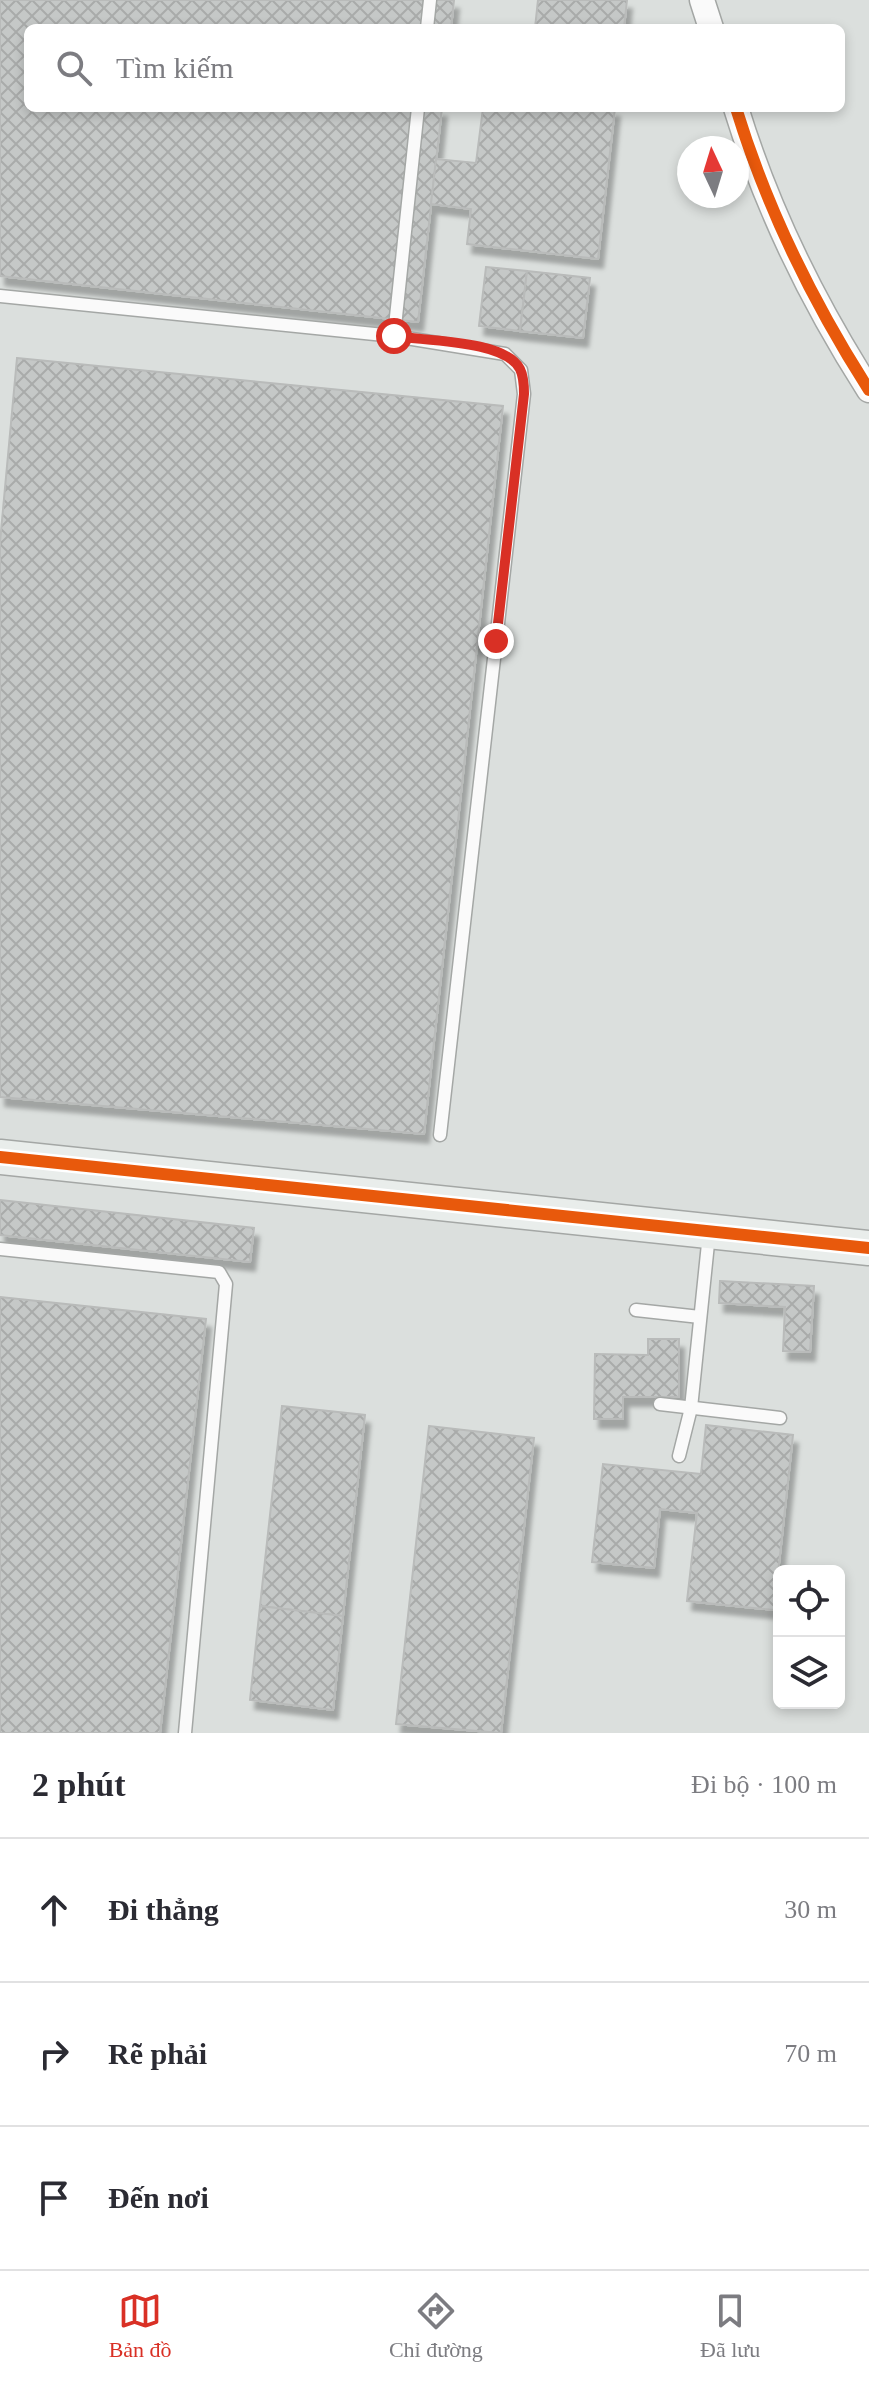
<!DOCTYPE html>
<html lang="vi">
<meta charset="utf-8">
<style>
body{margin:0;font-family:Georgia,serif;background:#f2f2f3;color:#2b2b33}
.controls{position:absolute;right:24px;bottom:24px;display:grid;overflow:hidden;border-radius:12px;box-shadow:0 4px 12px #0003}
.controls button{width:72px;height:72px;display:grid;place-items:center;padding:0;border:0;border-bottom:2px solid #e1e1e2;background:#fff;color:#2b2b33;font:40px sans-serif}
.compass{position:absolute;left:677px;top:136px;width:72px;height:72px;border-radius:50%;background:#fff;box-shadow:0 4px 12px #0003;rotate:356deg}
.stop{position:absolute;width:24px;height:24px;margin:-18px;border:6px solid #d93025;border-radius:50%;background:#fff}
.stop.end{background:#d93025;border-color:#fff;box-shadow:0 2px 8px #0008}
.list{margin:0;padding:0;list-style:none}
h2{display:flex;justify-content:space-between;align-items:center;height:104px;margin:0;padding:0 32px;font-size:34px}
h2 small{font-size:26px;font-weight:400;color:#7c7c81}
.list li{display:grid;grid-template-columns:52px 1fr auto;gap:24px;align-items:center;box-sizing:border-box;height:144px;padding:0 32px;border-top:2px solid #e1e1e2}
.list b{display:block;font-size:30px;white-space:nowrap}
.list em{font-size:26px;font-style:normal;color:#7c7c81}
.icon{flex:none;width:44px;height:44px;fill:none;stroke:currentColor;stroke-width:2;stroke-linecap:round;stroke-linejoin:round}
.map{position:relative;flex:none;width:869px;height:1733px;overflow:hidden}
.search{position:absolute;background:#fff;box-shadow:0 4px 12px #0003;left:24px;right:24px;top:24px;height:88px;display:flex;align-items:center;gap:20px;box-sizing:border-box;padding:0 28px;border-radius:12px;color:#7c7c81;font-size:30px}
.sheet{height:536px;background:#fff}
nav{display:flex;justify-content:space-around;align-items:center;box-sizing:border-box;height:112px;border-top:2px solid #e1e1e2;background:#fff;font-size:22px;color:#7c7c81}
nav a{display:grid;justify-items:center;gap:4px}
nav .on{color:#d93025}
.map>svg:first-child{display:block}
.building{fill:url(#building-cross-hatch);stroke:#b9bbba;stroke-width:2;filter:url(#shadow)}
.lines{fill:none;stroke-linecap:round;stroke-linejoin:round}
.lane-casing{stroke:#a4a7a5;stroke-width:15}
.street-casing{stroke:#a4a7a5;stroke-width:27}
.secondary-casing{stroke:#a4a7a5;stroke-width:37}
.lane{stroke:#fafafa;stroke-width:12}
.street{stroke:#fafafa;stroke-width:24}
.secondary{stroke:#e9edeb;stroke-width:34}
.cycleway-casing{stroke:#fff;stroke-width:17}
.cycleway{stroke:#e8590c;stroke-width:12}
.route{stroke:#d93025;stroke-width:10}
</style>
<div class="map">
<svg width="869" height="1733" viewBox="0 0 869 1733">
<defs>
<pattern id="building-cross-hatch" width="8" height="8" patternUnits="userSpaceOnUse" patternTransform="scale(2)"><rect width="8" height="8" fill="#c5c8c7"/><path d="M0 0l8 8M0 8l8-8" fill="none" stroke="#a9abaa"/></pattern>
<filter id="shadow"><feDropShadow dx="5" dy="9" stdDeviation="2" flood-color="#0004"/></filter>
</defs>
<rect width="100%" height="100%" fill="#dbdfdd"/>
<g class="building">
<polygon points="0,0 454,0 451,28 28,28 28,108 442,108 418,322 0,276"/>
<polygon points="538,0 627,0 624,28 535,28"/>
<polygon points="483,108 615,108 598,259 467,244 471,209 431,204 436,159 476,163"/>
<polygon points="486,267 527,271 520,331 479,326"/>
<polygon points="527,271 590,278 583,338 520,331"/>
<polygon points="17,358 503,406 424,1134 0,1097 0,542"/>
<polygon points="0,1200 254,1228 250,1262 0,1235"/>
<polygon points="720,1281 814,1286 810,1352 783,1351 785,1307 719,1303"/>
<polygon points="0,1297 206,1319 160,1733 0,1733"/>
<polygon points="648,1339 679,1339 679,1397 623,1397 623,1419 594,1419 595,1354 648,1355"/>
<polygon points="282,1406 365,1415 343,1616 260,1606"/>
<polygon points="706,1425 793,1435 774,1610 687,1601 697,1513 660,1509 654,1568 592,1562 603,1464 701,1474"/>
<polygon points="429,1426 534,1438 501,1733 396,1724"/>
<polygon points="260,1606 343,1616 333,1710 250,1700"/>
</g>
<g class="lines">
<g class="lane-casing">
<g id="lane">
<polyline points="427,28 430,0"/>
<polyline points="418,108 394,336 505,354 521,370 524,394 440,1135"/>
<polyline points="0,296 394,336"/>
<polyline points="0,1249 219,1272 226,1284 185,1733"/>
<polyline points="636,1310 700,1317"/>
<polyline points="660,1404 780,1418"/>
<polyline points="679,1456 691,1408 709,1234"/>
</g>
</g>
<g class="street-casing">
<g id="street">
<polyline points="702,0 711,28"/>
<path d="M736,108C767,209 812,301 869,390"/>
</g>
</g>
<g class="secondary-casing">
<polyline id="secondary" points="0,1157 869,1248"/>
</g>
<use href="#lane" class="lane"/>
<use href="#street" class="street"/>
<use href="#secondary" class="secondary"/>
<g class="cycleway-casing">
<g id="cycleway">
<path d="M736,108C767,209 812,301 869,390"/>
<polyline points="0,1157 869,1248"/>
</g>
</g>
<use href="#cycleway" class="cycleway"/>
</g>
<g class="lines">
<path class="route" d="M394,336C425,341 505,340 520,369C524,377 524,386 524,394L496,641"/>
</g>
</svg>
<div class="controls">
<button><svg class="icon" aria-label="locate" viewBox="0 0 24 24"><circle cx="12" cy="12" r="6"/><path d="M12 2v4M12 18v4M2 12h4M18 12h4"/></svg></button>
<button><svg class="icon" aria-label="layers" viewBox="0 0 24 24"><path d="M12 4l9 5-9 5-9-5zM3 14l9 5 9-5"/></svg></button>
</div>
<svg class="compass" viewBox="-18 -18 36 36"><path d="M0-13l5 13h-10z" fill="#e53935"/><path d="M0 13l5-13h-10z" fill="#7c7c81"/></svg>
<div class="stop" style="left:394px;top:336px"></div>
<div class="stop end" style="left:496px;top:641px"></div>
<div class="search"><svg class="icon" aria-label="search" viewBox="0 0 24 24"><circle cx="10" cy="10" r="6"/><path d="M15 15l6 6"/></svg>Tìm kiếm</div>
</div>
<section class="sheet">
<h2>2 phút<small>Đi bộ · 100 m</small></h2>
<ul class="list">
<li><svg class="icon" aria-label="ahead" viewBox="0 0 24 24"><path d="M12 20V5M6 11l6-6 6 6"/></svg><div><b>Đi thẳng</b></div><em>30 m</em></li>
<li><svg class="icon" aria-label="right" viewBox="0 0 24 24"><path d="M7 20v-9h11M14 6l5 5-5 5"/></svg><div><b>Rẽ phải</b></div><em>70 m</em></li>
<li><svg class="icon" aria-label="arrive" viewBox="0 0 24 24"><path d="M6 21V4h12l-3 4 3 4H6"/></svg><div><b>Đến nơi</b></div></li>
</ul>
</section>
<nav>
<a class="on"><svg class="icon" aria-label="map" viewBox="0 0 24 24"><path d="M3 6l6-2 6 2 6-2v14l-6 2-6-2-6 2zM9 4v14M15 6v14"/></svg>Bản đồ</a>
<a><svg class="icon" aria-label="directions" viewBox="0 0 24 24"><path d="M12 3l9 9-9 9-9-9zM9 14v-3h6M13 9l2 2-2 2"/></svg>Chỉ đường</a>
<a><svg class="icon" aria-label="saved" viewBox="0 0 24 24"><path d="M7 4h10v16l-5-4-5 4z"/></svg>Đã lưu</a>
</nav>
